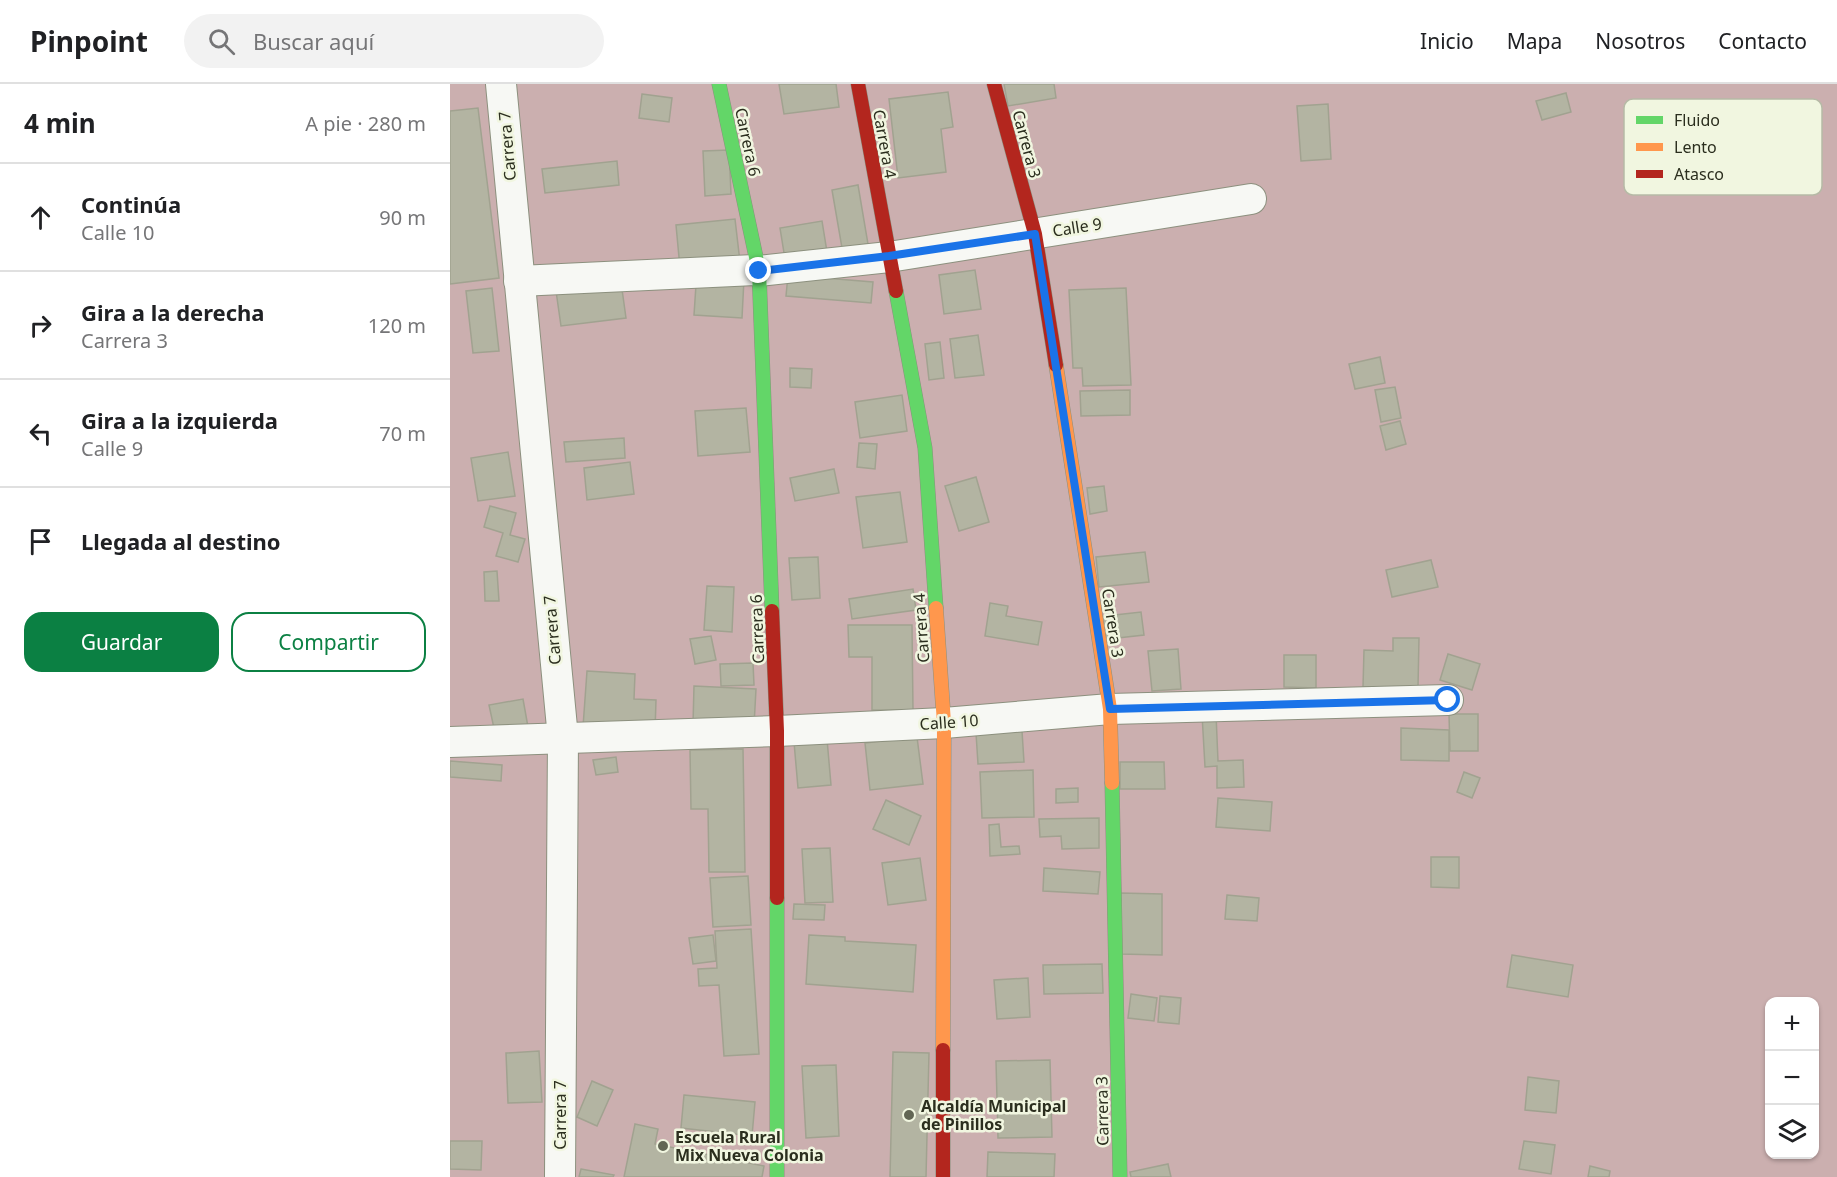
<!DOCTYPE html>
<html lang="es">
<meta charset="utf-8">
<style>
body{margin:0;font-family:"Noto Sans",sans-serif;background:#f2f2f2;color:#202124}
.controls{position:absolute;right:18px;bottom:18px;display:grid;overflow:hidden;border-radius:12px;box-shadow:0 2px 4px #0004}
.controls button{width:54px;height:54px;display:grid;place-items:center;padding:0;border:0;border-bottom:2px solid #e0e0e0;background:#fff;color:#202124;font:30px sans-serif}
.stop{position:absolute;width:18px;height:18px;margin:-14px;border:4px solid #1a73e8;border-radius:50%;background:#fff}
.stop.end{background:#1a73e8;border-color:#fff;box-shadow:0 2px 6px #0008}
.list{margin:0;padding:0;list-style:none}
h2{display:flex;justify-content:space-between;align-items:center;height:78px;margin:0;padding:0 24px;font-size:26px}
h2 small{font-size:20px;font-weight:400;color:#757577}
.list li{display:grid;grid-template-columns:39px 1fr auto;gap:18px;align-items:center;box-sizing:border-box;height:108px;padding:0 24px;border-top:2px solid #e0e0e0}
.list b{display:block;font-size:22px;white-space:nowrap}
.list p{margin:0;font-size:20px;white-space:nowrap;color:#757577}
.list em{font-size:20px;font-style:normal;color:#757577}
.actions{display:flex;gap:12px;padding:18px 24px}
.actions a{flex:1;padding:14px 0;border:2px solid #0b8043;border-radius:18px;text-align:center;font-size:21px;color:#0b8043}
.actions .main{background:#0b8043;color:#fff}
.icon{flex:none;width:33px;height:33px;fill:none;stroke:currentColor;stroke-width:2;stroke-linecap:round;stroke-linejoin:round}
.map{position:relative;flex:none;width:1387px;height:1093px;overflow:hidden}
header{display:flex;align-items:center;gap:36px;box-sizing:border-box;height:84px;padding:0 30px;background:#fff;border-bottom:2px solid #e0e0e0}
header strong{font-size:28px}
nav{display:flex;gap:33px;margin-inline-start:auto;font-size:21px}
.search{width:420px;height:54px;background:#f2f2f2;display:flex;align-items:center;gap:15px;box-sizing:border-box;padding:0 21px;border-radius:33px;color:#757577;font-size:22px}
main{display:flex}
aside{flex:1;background:#fff}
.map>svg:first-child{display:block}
.green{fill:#cbafaf;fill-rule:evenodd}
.building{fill:#b3b4a2;stroke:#a1a290;stroke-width:1.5}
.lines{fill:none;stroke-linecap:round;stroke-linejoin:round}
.street-casing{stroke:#8c907e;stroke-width:32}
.fast-casing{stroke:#8c907e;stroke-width:15}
.slow-casing{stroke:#8c907e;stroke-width:15}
.jam-casing{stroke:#8c907e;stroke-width:15}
.street{stroke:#f7f8f4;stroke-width:30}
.fast{stroke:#63d668;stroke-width:14}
.slow{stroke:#ff974d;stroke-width:14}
.jam{stroke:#b3261e;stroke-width:14}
.route{stroke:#1a73e8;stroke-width:8}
.poi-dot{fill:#626654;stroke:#f1f6e0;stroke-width:2}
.labels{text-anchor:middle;stroke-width:5;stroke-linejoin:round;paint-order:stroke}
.street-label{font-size:16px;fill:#2b2e1e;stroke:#f1f6e0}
.poi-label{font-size:16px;font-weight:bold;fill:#2b2e1e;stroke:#f1f6e0;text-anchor:start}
.key{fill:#f1f6e0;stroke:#b6baa6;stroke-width:1.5}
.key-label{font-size:16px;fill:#2b2e1e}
</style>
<header>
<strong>Pinpoint</strong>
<div class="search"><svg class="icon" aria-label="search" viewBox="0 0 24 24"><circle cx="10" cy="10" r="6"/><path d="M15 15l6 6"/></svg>Buscar aquí</div>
<nav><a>Inicio</a><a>Mapa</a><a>Nosotros</a><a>Contacto</a></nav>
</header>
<main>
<aside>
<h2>4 min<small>A pie · 280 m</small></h2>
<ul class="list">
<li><svg class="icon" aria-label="ahead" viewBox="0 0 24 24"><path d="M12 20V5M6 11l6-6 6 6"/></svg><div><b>Continúa</b><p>Calle 10</p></div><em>90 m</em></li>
<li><svg class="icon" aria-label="right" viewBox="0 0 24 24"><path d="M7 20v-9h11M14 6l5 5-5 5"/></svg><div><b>Gira a la derecha</b><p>Carrera 3</p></div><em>120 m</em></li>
<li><svg class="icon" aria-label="left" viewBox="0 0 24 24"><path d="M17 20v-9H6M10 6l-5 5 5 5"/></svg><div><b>Gira a la izquierda</b><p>Calle 9</p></div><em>70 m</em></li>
<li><svg class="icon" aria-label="arrive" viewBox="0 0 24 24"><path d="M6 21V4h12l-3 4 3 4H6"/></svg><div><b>Llegada al destino</b></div></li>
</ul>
<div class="actions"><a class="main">Guardar</a><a>Compartir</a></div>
</aside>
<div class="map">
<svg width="1387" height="1093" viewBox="0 0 1387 1093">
<rect width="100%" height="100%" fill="#c8cdb7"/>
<path class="green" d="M0,0H1387V1093H0ZM1320,918H1364V1070H1320Z"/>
<g class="building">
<polygon points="329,0 386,0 389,23 334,30"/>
<polygon points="554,0 604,0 606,14 558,22"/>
<polygon points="498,8 503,43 491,45 496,88 448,94 439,15"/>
<polygon points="1116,9 1121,28 1092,36 1086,17"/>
<polygon points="192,10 222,14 219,38 189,34"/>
<polygon points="878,20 881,75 851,77 847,22"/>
<polygon points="28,24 49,194 0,200 0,27"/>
<polygon points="279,66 281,110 255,112 253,67"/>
<polygon points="167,77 169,101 95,109 92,85"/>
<polygon points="408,101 418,160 392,164 382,106"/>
<polygon points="285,135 290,178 230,184 226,141"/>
<polygon points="372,137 377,168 335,175 330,144"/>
<polygon points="525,186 531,225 494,230 489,191"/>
<polygon points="338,191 423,198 421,219 336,212"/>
<polygon points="294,195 292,234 244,231 246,201"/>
<polygon points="171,198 176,234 111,242 106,207"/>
<polygon points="42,204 49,267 23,269 16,207"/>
<polygon points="676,204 681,301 633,302 632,284 623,284 619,206"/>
<polygon points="528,251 534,291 505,294 500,255"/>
<polygon points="490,258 494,294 479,296 475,260"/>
<polygon points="930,273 935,299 905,305 899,280"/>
<polygon points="340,284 362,285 361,304 340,303"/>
<polygon points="945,303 951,334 931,338 925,306"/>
<polygon points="680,306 680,331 631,332 630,307"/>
<polygon points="452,311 457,347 410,354 405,318"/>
<polygon points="296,324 300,368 248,372 245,327"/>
<polygon points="950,337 956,360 936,366 930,342"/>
<polygon points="174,354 175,374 116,378 114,358"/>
<polygon points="409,359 427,360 425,385 407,383"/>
<polygon points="58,368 65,412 28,417 21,374"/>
<polygon points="180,378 184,410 137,416 134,384"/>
<polygon points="384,385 389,409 345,417 340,394"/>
<polygon points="526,393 539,438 509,447 495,402"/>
<polygon points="654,402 657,427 640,430 637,404"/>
<polygon points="450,408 457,458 413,464 406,413"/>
<polygon points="40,422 66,429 60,451 75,455 68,478 46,472 53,449 34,443"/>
<polygon points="695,468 699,498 649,503 646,473"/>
<polygon points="368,473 370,514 342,516 339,474"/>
<polygon points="981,476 988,503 942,513 936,486"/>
<polygon points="47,487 49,517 35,517 34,488"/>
<polygon points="257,502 284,503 282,548 254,546"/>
<polygon points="463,505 466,526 402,535 399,515"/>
<polygon points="540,519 558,522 556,532 592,538 588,561 535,552"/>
<polygon points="691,528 694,551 650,556 647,533"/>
<polygon points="398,541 462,541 463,626 422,626 422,573 399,573"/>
<polygon points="261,552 266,576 245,580 240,555"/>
<polygon points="943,554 969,554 968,603 913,603 914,566 943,567"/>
<polygon points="728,565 731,605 702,607 698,567"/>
<polygon points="998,570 1030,580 1022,606 990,596"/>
<polygon points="834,571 866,571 866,604 834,603"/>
<polygon points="303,579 304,601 271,602 270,580"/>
<polygon points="137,587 185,590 184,615 206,616 205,648 133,643"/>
<polygon points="244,602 306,605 304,642 243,640"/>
<polygon points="73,615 78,643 45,649 39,621"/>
<polygon points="752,630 766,630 768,677 793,676 794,703 767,704 767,682 755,683"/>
<polygon points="999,630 1028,630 1028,667 1000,667"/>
<polygon points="951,644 999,646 999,677 951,676"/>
<polygon points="572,647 574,678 528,680 526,649"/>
<polygon points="467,653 473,700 420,706 415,659"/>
<polygon points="377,655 381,701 348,704 344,658"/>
<polygon points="293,665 295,788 259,788 258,725 241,725 240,666"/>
<polygon points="166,673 168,688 146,691 143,676"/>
<polygon points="0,677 52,681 51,697 0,693"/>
<polygon points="670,678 714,678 715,705 670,705"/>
<polygon points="583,686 584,733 532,734 530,688"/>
<polygon points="1014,688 1030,694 1022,714 1007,708"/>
<polygon points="628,704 628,718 606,719 606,705"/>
<polygon points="768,714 822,718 820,747 766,743"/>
<polygon points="436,716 471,732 459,761 423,745"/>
<polygon points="649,734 649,764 612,765 611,752 590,753 589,735"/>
<polygon points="549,740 551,763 569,762 570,770 540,772 539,741"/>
<polygon points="380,764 383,818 355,819 352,765"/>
<polygon points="981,773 1009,773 1009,804 981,803"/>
<polygon points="470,774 476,816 438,821 432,779"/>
<polygon points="594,784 650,788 648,810 593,807"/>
<polygon points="298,792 301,841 263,843 260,794"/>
<polygon points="670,809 712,810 712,871 670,870"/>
<polygon points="777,811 809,814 807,837 775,835"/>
<polygon points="344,820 375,821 374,836 343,835"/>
<polygon points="301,845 309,970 274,972 269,901 249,902 248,885 267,884 265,847"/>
<polygon points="263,851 266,877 243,880 239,854"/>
<polygon points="359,851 395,853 395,857 466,861 463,908 356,900"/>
<polygon points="1062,871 1123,881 1118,913 1057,903"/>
<polygon points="652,880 653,909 594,910 593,881"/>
<polygon points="578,894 580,933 547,935 544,896"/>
<polygon points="681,910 707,914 704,937 678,934"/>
<polygon points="710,912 731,914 729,940 708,938"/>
<polygon points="89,967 92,1018 58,1019 56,969"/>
<polygon points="443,968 479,969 476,1093 440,1093"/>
<polygon points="600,976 602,1053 548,1054 546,977"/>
<polygon points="386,981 389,1052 356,1054 352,982"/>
<polygon points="1078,993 1109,997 1106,1029 1075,1026"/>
<polygon points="142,997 163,1006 147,1042 127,1033"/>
<polygon points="234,1011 305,1018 302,1052 231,1044"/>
<polygon points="185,1040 208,1045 205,1060 314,1082 312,1093 174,1093"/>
<polygon points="0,1057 32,1057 31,1086 0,1085"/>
<polygon points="1074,1057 1105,1061 1101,1090 1069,1085"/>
<polygon points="538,1068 605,1070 604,1093 537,1093"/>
<polygon points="718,1080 721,1093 681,1093 680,1088"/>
<polygon points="1140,1082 1160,1087 1159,1093 1138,1093"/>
<polygon points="131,1085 164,1091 163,1093 129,1093"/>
</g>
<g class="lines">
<g class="street-casing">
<g id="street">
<polyline points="51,0 113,654 110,1093"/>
<polyline points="69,197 305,186 309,187 439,173 801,115"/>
<polyline points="0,658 327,647 494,639 660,625 998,616"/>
</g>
</g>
<g class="fast-casing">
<g id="fast">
<polyline points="269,0 309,187 322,527"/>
<polyline points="446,207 475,364 486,524"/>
<polyline points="662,699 670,1093"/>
<polyline points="327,814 327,1093"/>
</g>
</g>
<g class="slow-casing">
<g id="slow">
<polyline points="606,281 660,625 662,699"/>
<polyline points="486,524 494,639 493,966"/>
</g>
</g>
<g class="jam-casing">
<g id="jam">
<polyline points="408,0 446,207"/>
<polyline points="544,0 585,150 606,281"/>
<polyline points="322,527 327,647 327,814"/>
<polyline points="493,1093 493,966"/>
</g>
</g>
<use href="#street" class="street"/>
<use href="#fast" class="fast"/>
<use href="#slow" class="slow"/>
<use href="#jam" class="jam"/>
</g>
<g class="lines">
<polyline class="route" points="309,187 439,172 585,150 660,625 998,616"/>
</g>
<g class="poi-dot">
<circle cx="459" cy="1031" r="6"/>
<circle cx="213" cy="1062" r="6"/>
</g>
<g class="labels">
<g class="street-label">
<text transform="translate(298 58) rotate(78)" y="6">Carrera 6</text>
<text transform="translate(435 60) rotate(80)" y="6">Carrera 4</text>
<text transform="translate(577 60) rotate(75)" y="6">Carrera 3</text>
<text transform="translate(57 62) rotate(-95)" y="6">Carrera 7</text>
<text transform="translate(627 143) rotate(-9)" y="6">Calle 9</text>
<text transform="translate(663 539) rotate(81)" y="6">Carrera 3</text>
<text transform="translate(471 544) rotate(-94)" y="6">Carrera 4</text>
<text transform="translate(307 545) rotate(-92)" y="6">Carrera 6</text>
<text transform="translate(102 546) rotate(-95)" y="6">Carrera 7</text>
<text transform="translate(499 638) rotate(-4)" y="6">Calle 10</text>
<text transform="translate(652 1027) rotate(-91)" y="6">Carrera 3</text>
<text transform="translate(110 1031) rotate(-90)" y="6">Carrera 7</text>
</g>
<g class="poi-label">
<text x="471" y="1028">Alcaldía Municipal<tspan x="471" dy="18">de Pinillos</tspan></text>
<text x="225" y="1059">Escuela Rural<tspan x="225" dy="18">Mix Nueva Colonia</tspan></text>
</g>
</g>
<rect x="1174" y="15" width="198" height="96" rx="9" class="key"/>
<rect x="1186" y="32" width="27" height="8" fill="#63d668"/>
<rect x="1186" y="59" width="27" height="8" fill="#ff974d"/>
<rect x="1186" y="86" width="27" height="8" fill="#b3261e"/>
<g class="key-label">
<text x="1224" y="42">Fluido</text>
<text x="1224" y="69">Lento</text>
<text x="1224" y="96">Atasco</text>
</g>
</svg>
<div class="controls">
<button>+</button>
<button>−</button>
<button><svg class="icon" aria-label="layers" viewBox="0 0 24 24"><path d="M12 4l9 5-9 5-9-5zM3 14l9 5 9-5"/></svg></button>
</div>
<div class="stop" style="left:998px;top:616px"></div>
<div class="stop end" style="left:309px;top:187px"></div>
</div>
</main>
